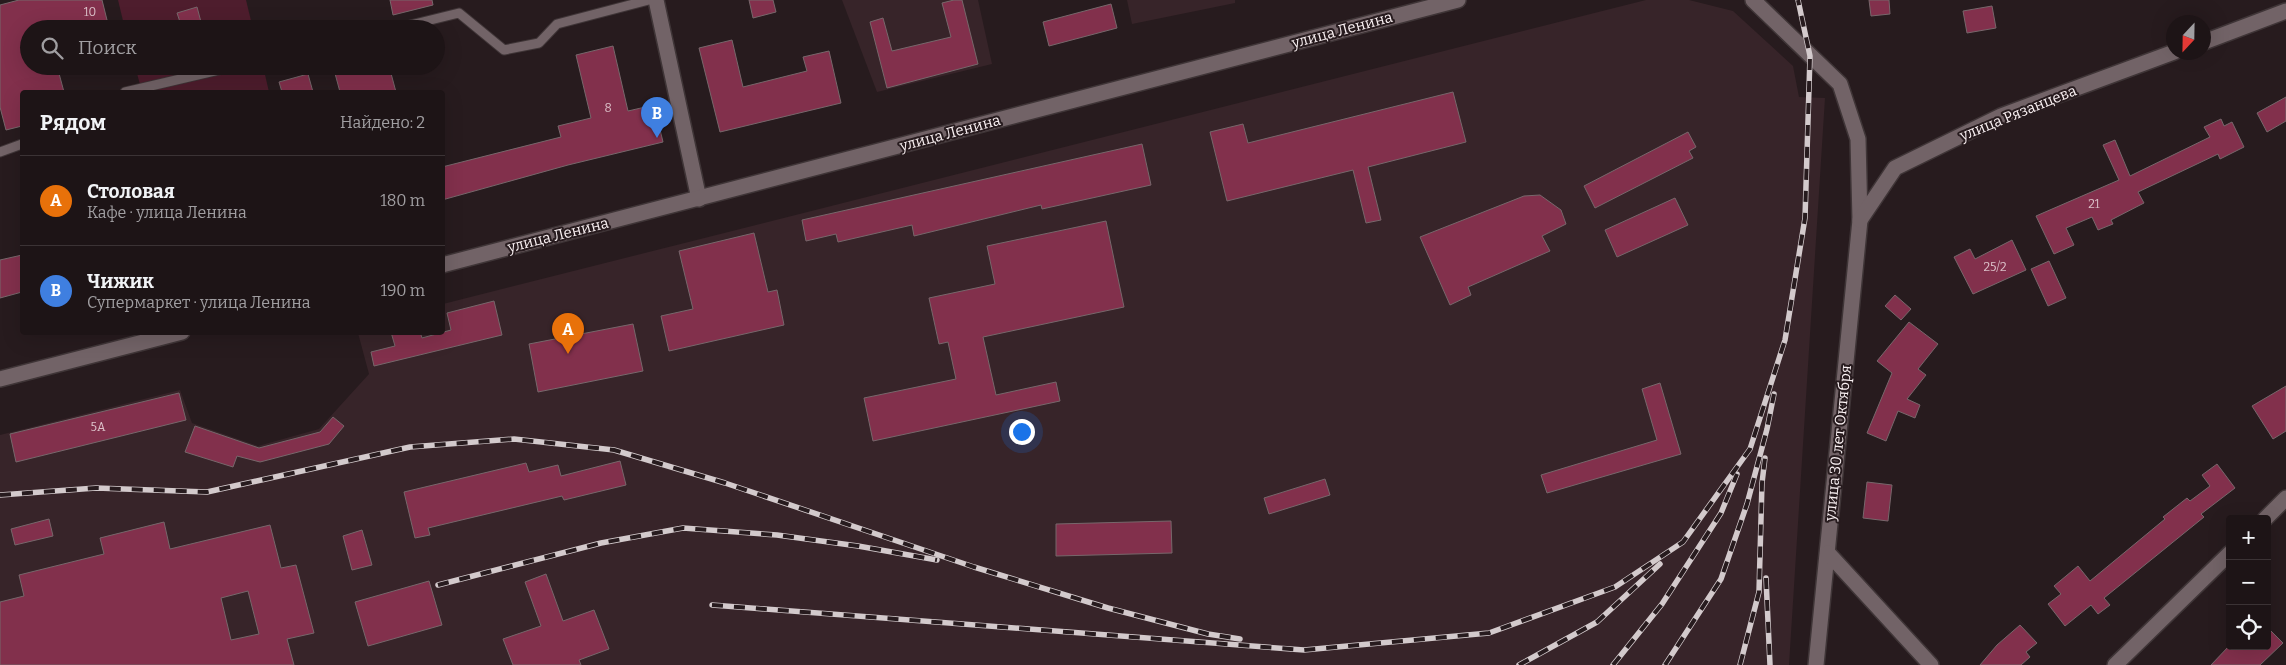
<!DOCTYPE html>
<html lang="ru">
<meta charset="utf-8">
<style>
body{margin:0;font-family:Bitter,serif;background:#251d1f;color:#f1f3f6}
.controls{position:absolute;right:15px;bottom:15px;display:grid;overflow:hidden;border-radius:5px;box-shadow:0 5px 20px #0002}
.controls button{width:45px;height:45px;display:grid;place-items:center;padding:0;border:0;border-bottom:1px solid #3b3335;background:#1d1416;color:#f1f3f6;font:25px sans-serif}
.compass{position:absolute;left:2166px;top:15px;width:45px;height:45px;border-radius:50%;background:#1d1416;box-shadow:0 5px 20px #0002;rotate:202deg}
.you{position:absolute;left:1021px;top:431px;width:18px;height:18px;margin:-12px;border:4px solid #fff;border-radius:50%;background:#1a73e8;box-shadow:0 0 0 8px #1a73e833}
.badge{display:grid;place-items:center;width:32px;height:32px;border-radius:50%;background:#2563eb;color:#fff;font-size:16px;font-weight:700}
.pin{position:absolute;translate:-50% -41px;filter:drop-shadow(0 1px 2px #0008)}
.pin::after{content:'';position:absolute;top:26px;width:18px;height:15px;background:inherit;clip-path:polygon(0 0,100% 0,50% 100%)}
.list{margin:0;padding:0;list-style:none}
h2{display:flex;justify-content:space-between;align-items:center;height:65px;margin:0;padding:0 20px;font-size:21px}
h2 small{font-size:16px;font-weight:400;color:#a09ea1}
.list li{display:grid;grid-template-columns:32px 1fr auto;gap:15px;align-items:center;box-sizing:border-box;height:90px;padding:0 20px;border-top:1px solid #3b3335}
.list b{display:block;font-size:19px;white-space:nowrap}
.list p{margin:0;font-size:16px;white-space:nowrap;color:#a09ea1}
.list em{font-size:16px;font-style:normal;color:#a09ea1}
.icon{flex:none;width:28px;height:28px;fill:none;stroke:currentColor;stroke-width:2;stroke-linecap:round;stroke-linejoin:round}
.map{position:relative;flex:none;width:2286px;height:665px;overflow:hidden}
.search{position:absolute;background:#1d1416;box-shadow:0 5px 20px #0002;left:20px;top:20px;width:425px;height:55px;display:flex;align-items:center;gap:12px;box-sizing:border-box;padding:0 18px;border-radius:28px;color:#a09ea1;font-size:19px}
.panel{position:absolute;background:#1d1416;box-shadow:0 5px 20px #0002;left:20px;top:90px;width:425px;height:245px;border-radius:5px}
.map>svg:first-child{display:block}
.built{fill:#372429}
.green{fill:#4e1d2d}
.building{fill:#82304c;stroke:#77676b;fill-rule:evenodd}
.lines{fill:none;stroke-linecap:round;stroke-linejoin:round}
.lane-casing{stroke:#3f3537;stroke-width:11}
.street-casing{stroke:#3f3537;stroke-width:18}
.secondary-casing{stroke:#3f3537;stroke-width:18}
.lane{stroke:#726367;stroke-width:9}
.street{stroke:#726367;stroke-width:15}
.secondary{stroke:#726367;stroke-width:15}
.rail-casing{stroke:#d3cacc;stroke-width:5.5}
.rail{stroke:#271b1e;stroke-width:4;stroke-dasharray:11;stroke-linecap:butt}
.labels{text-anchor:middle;stroke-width:4;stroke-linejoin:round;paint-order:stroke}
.number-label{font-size:12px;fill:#dcc1c9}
.street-label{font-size:15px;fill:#faf1f3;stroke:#271b1e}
</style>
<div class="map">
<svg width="2286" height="665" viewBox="0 0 2286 665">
<rect width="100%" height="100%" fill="#271b1e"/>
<g class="built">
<polygon points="842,0 978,0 992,64 877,92"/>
<polygon points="1127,0 1235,0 1235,3 1132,24"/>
<polygon points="1646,0 1689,0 1733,11 1793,66 1799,97 1825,98 1789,665 0,665 0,435 180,390 192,423 258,446 319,429 369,374 358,333 442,332 443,304"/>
</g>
<g class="green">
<polygon points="118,0 246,0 253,29 125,29"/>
<polygon points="135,66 263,66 269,92 142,92"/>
</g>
<g class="building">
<polygon points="19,0 102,0 108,24 85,29 29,29 29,66 57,66 64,92 22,92 22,126 6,130 0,107 0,5"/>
<polygon points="390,0 432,0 433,5 393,15"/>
<polygon points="749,0 773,0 776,12 753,18"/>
<polygon points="954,0 962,0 978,64 887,88 870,22 883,18 892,51 951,37 942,3"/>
<polygon points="1869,0 1889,0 1890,14 1871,16"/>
<polygon points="1111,4 1117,28 1049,46 1043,22"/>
<polygon points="1992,6 1996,28 1967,33 1963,11"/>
<polygon points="197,7 201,22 182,28 177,13"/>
<polygon points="732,40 743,87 807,71 803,57 829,51 841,103 720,132 699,48"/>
<polygon points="613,46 628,111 654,105 663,142 568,165 442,200 442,167 561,137 558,126 591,118 576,55"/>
<polygon points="333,66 389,66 396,92 340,92"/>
<polygon points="308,74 313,92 282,92 279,82"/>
<polygon points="1453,92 1466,142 1368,167 1381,220 1366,223 1353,170 1227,201 1210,132 1243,124 1248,143"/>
<polygon points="2286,97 2286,121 2267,132 2257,113"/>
<polygon points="2221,119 2224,126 2232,122 2244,147 2220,159 2218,154 2138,192 2144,203 2111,220 2113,224 2098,230 2092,217 2066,228 2074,245 2054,254 2036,216 2119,180 2103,145 2115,140 2130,176 2210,137 2204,127"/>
<polygon points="1688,132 1696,147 1689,151 1693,158 1595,208 1584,186"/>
<polygon points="1142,144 1151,185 1042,209 1041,205 914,236 912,225 838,242 836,234 806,241 802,220"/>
<polygon points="1540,195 1561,210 1566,224 1542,236 1550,251 1468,287 1471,295 1450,305 1420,237 1524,196"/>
<polygon points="1675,198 1688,225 1617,257 1605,230"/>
<polygon points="1106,221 1124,307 983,337 996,395 1056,382 1060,401 873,441 864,398 956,379 948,342 939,344 929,298 995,284 987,246"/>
<polygon points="754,233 768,292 777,290 784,325 669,351 661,316 693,309 679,251"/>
<polygon points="2012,240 2026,270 1973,294 1954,257 1970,249 1975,259"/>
<polygon points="22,255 22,292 0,298 0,260"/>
<polygon points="2049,261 2066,298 2048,306 2031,269"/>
<polygon points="1895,295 1911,309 1901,320 1885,306"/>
<polygon points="494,301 502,335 374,366 371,352 395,346 391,332 420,332 422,338 451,330 447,313"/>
<polygon points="1909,322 1938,344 1918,369 1926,375 1907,399 1920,405 1915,418 1898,411 1886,441 1867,433 1892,373 1877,361"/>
<polygon points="633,324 643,371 538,392 529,344"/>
<polygon points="1660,383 1681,454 1547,493 1541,475 1657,440 1642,389"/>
<polygon points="2286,386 2286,431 2273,439 2252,406"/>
<polygon points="179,393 186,420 16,462 10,434"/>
<polygon points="333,417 344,426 329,444 260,462 237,456 233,467 185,452 195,426 259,448 320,432"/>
<polygon points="620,461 626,485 564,500 562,496 428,528 430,535 415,538 404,492 526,463 529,472 558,465 561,476"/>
<polygon points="2217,464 2235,488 2201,514 2204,517 2104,598 2110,605 2098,614 2091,605 2065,626 2048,604 2061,594 2054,586 2078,566 2090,581 2165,519 2163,517 2187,498 2190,501 2210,486 2202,475"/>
<polygon points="1325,479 1330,495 1269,514 1264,498"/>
<polygon points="1867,482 1892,485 1888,521 1863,518"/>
<polygon points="49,519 53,536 15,545 11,529"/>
<polygon points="1171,521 1172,553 1056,556 1056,524"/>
<path d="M164,522L170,549L270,525L281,568L296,565L314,633L287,639L294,665H0V602L24,596L19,575L104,554L100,538ZM248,591L259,634L231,640L221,598Z"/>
<polygon points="362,530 372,565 352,570 343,536"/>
<polygon points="546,574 563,621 594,610 609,649 579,660 581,665 513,665 503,639 541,626 525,582"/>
<polygon points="429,581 442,625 368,646 355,602"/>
<polygon points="2020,625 2037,643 2026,652 2030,657 2021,665 1980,665 1997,645"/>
<polygon points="2267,627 2283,643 2260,665 2211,665 2229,646 2267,646"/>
</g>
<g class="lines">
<g class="lane-casing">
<g id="lane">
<polyline points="394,29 459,13 504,50 539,43 557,24 649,0"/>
<polyline points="125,92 236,66"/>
<polyline points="0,152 22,144"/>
</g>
</g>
<g class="street-casing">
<g id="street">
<polyline points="656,0 699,199"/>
<polyline points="2265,519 2286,498"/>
<polyline points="2115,665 2230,553"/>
</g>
</g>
<g class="secondary-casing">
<g id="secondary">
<polyline points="1753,0 1840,84 1858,139 1860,220 1816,665"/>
<polyline points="2204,42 2286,11"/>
<polyline points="1860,220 1895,168 2001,116 2174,52"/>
<polyline points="442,265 1458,0"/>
<polyline points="0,379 182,332"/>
<polyline points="1828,553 1931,665"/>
</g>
</g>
<use href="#lane" class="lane"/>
<use href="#street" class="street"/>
<use href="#secondary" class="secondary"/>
<g class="rail-casing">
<g id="rail">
<polyline points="0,495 96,488 207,492 410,447 514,439 614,450 725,483 974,567 1108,608 1208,634 1240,639"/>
<polyline points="1766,578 1770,665"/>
<polyline points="438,585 601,543 683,528 777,535 858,546 937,560"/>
<polyline points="712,605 1304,650 1489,633 1615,587 1683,542 1750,449 1785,340 1805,218 1810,56 1798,0"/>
<polyline points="1519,665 1597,622 1660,564"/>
<polyline points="1613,665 1662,604 1721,513 1737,474"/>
<polyline points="1665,665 1721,579 1747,504 1767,429 1774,394"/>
<polyline points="1740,665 1759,592 1762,483 1765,458"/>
</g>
</g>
<use href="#rail" class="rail"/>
</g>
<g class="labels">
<g class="number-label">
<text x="90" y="16">10</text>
<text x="608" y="112">8</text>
<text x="2094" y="208">21</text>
<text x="1995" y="271">25/2</text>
<text x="98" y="431">5А</text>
</g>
<g class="street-label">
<text transform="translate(1342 30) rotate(-15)" y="5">улица Ленина</text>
<text transform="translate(2018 113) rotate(-22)" y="5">улица Рязанцева</text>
<text transform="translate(950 133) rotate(-15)" y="5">улица Ленина</text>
<text transform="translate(558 235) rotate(-14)" y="5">улица Ленина</text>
<text transform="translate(1838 443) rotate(-84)" y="5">улица 30 лет Октября</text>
</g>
</g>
</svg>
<div class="controls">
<button>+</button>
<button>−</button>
<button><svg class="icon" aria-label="locate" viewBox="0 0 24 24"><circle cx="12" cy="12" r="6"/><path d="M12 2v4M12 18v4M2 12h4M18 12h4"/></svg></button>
</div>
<svg class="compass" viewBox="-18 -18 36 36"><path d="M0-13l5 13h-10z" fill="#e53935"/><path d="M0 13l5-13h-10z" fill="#a09ea1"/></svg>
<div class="you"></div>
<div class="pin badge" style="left:568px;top:354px;background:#e8710a">A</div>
<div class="pin badge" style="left:657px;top:138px;background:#3f7fe0">B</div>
<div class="search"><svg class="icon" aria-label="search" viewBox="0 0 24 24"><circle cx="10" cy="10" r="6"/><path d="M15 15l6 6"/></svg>Поиск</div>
<section class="panel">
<h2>Рядом<small>Найдено: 2</small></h2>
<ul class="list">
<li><span class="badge" style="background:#e8710a">A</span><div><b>Столовая</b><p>Кафе · улица Ленина</p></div><em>180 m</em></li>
<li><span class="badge" style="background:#3f7fe0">B</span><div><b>Чижик</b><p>Супермаркет · улица Ленина</p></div><em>190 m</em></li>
</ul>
</section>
</div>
